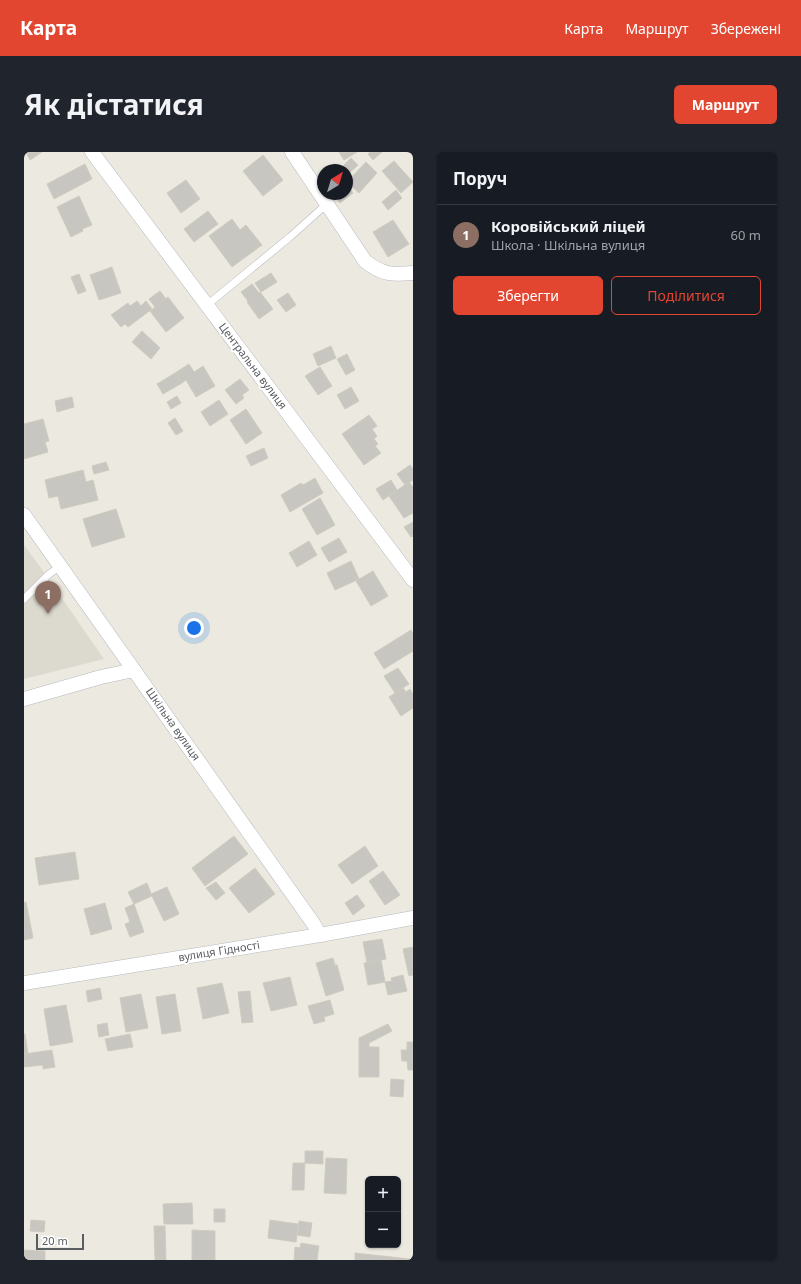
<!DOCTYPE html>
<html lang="uk">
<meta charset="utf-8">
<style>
body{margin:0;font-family:"Noto Sans",sans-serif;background:#20242c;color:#f1f3f6}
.controls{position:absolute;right:12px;bottom:12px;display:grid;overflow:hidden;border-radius:6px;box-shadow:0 1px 3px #0004}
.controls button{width:36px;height:36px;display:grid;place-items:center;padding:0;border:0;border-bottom:1px solid #363941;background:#171b24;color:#f1f3f6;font:20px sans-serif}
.compass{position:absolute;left:293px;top:12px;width:36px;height:36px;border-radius:50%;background:#171b24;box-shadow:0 1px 3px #0004;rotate:38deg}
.scale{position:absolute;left:12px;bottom:10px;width:48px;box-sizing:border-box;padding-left:4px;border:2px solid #595c61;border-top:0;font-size:11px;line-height:14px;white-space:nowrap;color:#595c61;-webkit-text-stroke:3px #fff;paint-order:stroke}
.you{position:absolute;left:170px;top:476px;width:14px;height:14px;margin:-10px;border:3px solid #fff;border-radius:50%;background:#1a73e8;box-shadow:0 0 0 6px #1a73e833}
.badge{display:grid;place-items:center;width:26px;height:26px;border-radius:50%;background:#e24630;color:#fff;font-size:13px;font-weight:700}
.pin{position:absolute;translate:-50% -33px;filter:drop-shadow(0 1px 2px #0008)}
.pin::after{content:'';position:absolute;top:21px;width:14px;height:12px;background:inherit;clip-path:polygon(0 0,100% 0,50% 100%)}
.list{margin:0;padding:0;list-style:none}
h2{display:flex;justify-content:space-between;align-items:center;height:52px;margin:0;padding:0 16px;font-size:17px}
h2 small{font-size:13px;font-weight:400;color:#9ea1a6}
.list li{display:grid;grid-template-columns:26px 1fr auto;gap:12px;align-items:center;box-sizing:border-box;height:60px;padding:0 16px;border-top:1px solid #363941}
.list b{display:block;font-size:15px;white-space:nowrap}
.list p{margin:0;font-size:13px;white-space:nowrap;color:#9ea1a6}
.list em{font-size:13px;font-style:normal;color:#9ea1a6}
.actions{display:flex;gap:8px;padding:12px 16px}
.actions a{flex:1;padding:9px 0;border:1px solid #e24630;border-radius:6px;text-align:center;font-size:14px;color:#e24630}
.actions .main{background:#e24630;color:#fff}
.map{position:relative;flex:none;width:389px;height:1108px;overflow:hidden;border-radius:6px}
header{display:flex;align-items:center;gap:24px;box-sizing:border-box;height:56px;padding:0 20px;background:#e24630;color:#fff}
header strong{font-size:19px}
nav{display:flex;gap:22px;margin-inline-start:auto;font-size:14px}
.intro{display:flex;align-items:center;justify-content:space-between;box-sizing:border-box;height:96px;padding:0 24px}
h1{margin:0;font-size:28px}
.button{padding:10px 18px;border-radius:6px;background:#e24630;color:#fff;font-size:14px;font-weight:700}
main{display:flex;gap:24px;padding:0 24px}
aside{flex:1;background:#171b24;border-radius:6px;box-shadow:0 1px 3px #0004}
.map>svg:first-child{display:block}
.education{fill:#dcd9cf}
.building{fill:#c8c6c0;stroke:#d0cbbf}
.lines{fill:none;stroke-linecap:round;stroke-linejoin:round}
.lane-casing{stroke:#b6b8bd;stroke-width:8}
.street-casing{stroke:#b6b8bd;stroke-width:15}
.lane{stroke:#fff;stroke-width:7}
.street{stroke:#fff;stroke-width:14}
.labels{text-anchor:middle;stroke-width:3.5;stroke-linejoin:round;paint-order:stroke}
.street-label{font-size:11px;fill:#595c61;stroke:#fff}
</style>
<header>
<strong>Карта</strong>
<nav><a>Карта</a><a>Маршрут</a><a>Збережені</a></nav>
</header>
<div class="intro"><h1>Як дістатися</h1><a class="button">Маршрут</a></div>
<main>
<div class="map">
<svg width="389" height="1108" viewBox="0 0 389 1108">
<rect width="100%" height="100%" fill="#eceae0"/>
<polygon class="education" points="0,393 17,416 80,507 0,527"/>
<g class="building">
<polygon points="2,0 18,0 6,8"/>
<polygon points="315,0 333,0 320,8"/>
<polygon points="346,0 358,0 349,8 344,2"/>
<polygon points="239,3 259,28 239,44 219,19"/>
<polygon points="327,6 334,13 323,23 323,18 315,18"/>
<polygon points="370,9 389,30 377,41 358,19"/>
<polygon points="342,10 353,21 335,41 323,30"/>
<polygon points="61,12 68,27 30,47 23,32"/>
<polygon points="162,28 176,47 157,61 143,41"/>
<polygon points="323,33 329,41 316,51 310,42 323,42"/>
<polygon points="372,38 378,46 364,58 358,50"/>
<polygon points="55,44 68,73 58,77 59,79 47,85 33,55"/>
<polygon points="184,59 194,72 170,90 160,77"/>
<polygon points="208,67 216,78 222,73 238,93 208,115 185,84"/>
<polygon points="369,68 385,92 364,105 349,80"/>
<polygon points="88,115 97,141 75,148 66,123"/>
<polygon points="247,121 253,130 237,140 231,131"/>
<polygon points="55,122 62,139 54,142 47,125"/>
<polygon points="228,132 235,141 236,140 249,157 235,167 223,150 224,149 217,140"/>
<polygon points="136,139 142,147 131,155 125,147"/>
<polygon points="264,141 272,153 262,160 253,148"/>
<polygon points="144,145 160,166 142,180 126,159"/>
<polygon points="113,149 117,154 122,149 128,157 104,175 101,172 97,175 87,163 104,151 106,154"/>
<polygon points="118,179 136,196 127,207 108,190"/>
<polygon points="307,194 312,206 294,214 289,202"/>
<polygon points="323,202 331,218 322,223 313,207"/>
<polygon points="165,212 170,220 179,214 191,234 172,245 162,228 158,231 151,221"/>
<polygon points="296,215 308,234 294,243 281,224"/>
<polygon points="151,221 158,231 139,242 133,232"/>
<polygon points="216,227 225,238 218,243 220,246 212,252 201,238"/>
<polygon points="327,235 335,249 321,257 313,243"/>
<polygon points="153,244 157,251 147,257 143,250"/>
<polygon points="48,245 50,255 33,260 31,249"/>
<polygon points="195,248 204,262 186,274 177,260"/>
<polygon points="222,257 238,281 222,292 206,268"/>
<polygon points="345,263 353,274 348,277 353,284 350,287 354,292 351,294 357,301 340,313 318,282"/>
<polygon points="151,266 159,279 152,283 144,271"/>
<polygon points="19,267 25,289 21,290 24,300 0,307 0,272"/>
<polygon points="240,296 244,306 227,314 222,304"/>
<polygon points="82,310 85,318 70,322 68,314"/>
<polygon points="386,313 389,317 389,328 381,333 373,322"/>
<polygon points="59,318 62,330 69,328 74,348 37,357 34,344 25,346 21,328"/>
<polygon points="291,326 299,341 266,360 257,343 277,331 279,333"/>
<polygon points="367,328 373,338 359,348 352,337"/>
<polygon points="385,330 389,335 389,361 380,366 365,344"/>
<polygon points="296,346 311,373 293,383 278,357"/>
<polygon points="92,357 101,385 68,395 59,367"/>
<polygon points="389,370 389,384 387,385 380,375"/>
<polygon points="315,386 323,400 305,410 297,396"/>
<polygon points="285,389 293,403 273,415 265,401"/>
<polygon points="327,409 335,427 311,438 303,421"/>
<polygon points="349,419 364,444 347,454 332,429"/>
<polygon points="387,478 389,482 389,499 360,517 350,501"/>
<polygon points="374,516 385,532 371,541 360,524"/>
<polygon points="379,536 382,540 386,537 389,542 389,556 377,564 365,545"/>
<polygon points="210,684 224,702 181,734 168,716"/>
<polygon points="341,694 354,714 328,732 314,713"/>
<polygon points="51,700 55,727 15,733 11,706"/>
<polygon points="231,716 251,742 225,761 205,736"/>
<polygon points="359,719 376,743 361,753 345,729"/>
<polygon points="192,730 201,741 192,748 182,736"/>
<polygon points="123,731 128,744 110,752 104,740"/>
<polygon points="143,735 155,762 140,769 127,742"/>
<polygon points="333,743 341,754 329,763 321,751"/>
<polygon points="2,750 9,786 0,788 0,751"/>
<polygon points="81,751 88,777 67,783 60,757"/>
<polygon points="110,752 120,780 106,785 101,772 106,770 101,756"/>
<polygon points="358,787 362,807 343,811 339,790"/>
<polygon points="389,795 389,823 385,824 379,797"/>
<polygon points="309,806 311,813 313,813 320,838 302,844 292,811"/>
<polygon points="357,808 361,830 344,833 340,811"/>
<polygon points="379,823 383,839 364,843 361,830 368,829 367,826"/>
<polygon points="266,825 273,853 247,859 239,831"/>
<polygon points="198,831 205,861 179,867 173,836"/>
<polygon points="76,836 78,847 64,850 62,839"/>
<polygon points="226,839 229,870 218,871 214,840"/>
<polygon points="117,842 124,876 102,880 96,846"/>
<polygon points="151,842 157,879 138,882 132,845"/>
<polygon points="306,848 310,862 300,865 301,869 290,872 284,854"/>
<polygon points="42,853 49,890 26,894 20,857"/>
<polygon points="83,871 85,883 75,885 73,873"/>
<polygon points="364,872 368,879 345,891 345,895 355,895 355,925 335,925 335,886"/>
<polygon points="0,882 1,882 4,902 0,902"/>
<polygon points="106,882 109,895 84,899 81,887"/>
<polygon points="383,890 389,890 389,918 384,918 383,909 378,909 377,898 383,898"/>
<polygon points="28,898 31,915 19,917 19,913 0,915 0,902"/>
<polygon points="367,927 380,928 379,945 366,944"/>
<polygon points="281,999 299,999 299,1012 281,1011"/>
<polygon points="302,1006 323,1007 322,1042 300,1041"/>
<polygon points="269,1011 281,1011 280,1038 268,1038"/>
<polygon points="168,1051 169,1072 140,1072 139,1052"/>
<rect x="190" y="1057" width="11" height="13"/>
<polygon points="7,1068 21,1069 20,1080 6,1079"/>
<polygon points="246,1068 274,1072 272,1090 244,1086"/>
<polygon points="275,1069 288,1071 286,1085 273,1083"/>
<polygon points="130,1074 141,1074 142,1108 131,1108"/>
<polygon points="168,1078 191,1079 191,1108 168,1108"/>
<polygon points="277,1091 295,1094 293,1108 270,1108 271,1095 276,1096"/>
<polygon points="0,1098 21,1099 21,1108 0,1108"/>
<polygon points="331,1101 386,1107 386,1108 331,1108"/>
</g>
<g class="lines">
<g class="lane-casing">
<g id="lane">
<polyline points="183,153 266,85 295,59 303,52"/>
<polyline points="0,447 24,423 36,414"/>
</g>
</g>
<g class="street-casing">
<g id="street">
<polyline points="68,0 389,428"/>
<path d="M268,0L341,109C358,123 369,123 389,121"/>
<polyline points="0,363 289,771 296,783"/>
<polyline points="0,547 77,525 110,518"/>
<polyline points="0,831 296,783 389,766"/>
</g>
</g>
<use href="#lane" class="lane"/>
<use href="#street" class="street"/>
</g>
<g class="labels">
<g class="street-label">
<text transform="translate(229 214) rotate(53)" y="4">Центральна вулиця</text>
<text transform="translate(149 572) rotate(55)" y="4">Шкільна вулиця</text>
<text transform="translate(195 799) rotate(-9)" y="4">вулиця Гідності</text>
</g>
</g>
</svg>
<div class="controls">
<button>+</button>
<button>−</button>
</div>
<svg class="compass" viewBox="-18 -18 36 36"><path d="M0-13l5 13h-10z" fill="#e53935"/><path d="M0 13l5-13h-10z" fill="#9ea1a6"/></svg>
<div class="scale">20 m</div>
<div class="you"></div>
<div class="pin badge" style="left:24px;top:462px;background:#8d6e63">1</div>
</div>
<aside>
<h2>Поруч<small></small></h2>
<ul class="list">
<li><span class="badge" style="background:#8d6e63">1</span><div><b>Коровійський ліцей</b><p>Школа · Шкільна вулиця</p></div><em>60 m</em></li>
</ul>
<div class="actions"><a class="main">Зберегти</a><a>Поділитися</a></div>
</aside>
</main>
